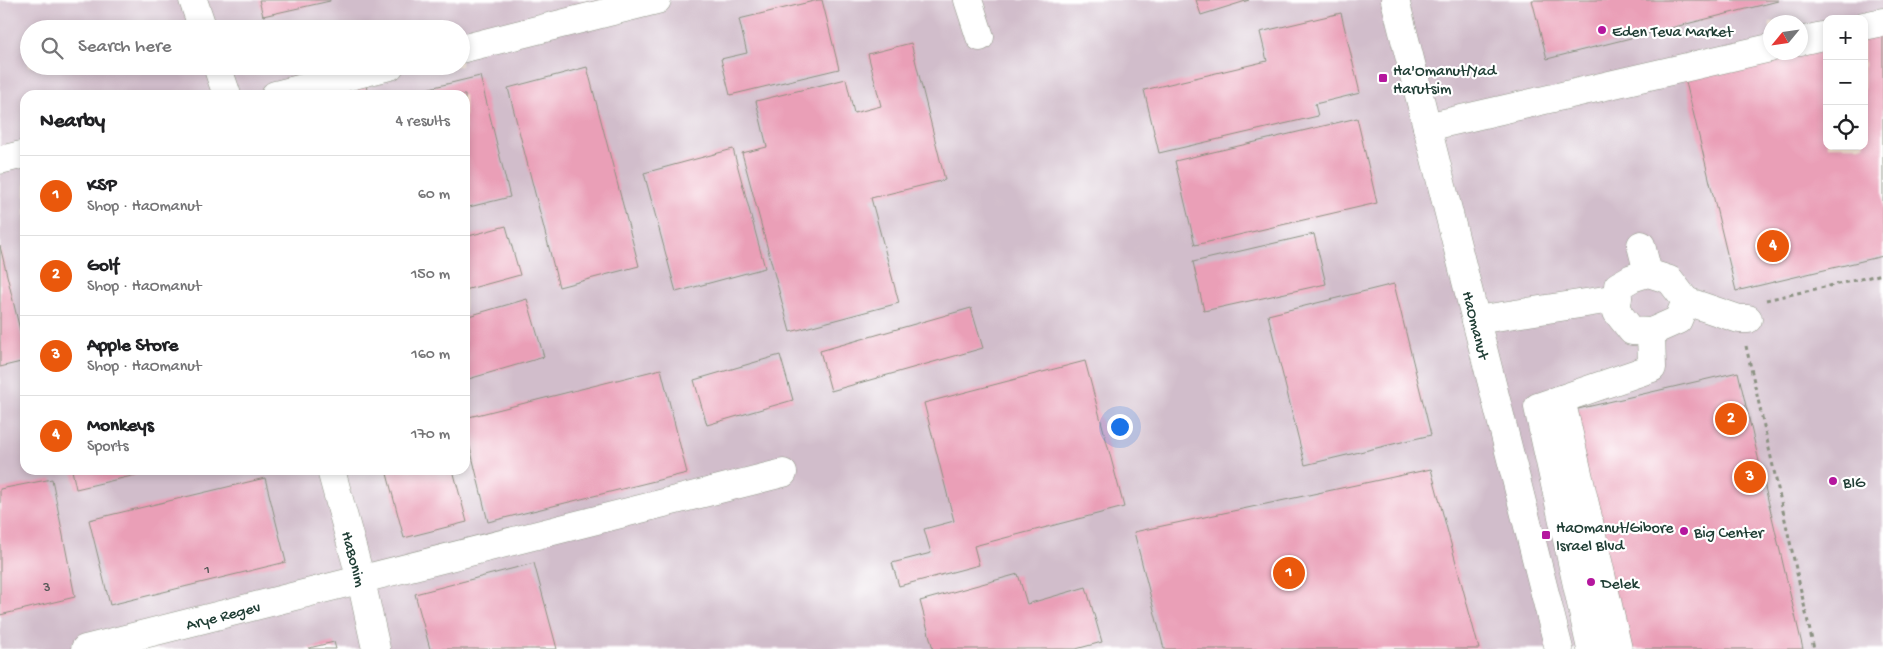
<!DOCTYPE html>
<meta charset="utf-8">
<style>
body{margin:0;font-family:"Gochi Hand",sans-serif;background:#f2f2f2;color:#202124}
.controls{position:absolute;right:15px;top:15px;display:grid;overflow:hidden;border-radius:10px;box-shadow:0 2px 8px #0003}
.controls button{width:45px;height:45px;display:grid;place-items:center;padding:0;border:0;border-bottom:1px solid #e0e0e0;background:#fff;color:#202124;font:25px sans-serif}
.compass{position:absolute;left:1763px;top:15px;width:45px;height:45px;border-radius:50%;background:#fff;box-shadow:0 2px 8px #0003;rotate:241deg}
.you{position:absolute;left:1119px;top:426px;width:18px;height:18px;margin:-12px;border:4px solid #fff;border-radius:50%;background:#1a73e8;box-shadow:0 0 0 8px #1a73e833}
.badge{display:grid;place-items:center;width:32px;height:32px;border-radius:50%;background:#ea580c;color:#fff;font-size:16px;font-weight:700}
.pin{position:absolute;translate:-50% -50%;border:2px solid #fff;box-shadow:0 1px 5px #0006}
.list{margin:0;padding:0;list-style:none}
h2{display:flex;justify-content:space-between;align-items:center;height:65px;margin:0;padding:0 20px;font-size:21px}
h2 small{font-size:16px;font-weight:400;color:#757577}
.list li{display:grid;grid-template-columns:32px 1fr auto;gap:15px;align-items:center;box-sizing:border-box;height:80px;padding:0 20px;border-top:1px solid #e0e0e0}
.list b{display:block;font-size:19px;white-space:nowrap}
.list p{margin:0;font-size:16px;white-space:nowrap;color:#757577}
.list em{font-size:16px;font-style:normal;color:#757577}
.icon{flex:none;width:28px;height:28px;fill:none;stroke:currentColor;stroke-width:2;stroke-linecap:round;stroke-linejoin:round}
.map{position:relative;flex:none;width:1883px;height:649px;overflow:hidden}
.search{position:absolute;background:#fff;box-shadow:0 2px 8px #0003;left:20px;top:20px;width:450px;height:55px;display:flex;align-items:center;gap:12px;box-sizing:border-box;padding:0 18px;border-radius:28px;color:#757577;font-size:19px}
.panel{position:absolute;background:#fff;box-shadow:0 2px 8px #0003;left:20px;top:90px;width:450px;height:385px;border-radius:15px}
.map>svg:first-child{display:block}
.industrial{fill:#d1bdcb;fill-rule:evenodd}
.building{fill:#ea9fb7}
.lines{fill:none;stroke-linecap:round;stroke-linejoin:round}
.minor-casing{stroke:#8c9283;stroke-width:29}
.path{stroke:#8c9283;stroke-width:3;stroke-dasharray:4 4;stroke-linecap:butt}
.minor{stroke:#fff;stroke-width:28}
.poi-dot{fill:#b5179e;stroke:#fff;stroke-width:2}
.labels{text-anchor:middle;stroke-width:4.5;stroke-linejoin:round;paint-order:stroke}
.number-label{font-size:14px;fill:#525655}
.poi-label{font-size:16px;fill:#1f3d34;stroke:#fff;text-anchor:start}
.street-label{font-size:16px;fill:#1f3d34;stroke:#fff}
</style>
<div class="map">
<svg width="1883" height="649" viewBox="0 0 1883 649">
<rect width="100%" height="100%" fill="#fff"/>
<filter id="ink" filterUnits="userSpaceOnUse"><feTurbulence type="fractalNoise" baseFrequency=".02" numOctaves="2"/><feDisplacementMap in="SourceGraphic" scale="10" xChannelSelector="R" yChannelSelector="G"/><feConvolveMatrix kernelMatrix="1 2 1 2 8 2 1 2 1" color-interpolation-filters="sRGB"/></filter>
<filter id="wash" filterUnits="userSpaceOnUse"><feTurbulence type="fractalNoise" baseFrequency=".0096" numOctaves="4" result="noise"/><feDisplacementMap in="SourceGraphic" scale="20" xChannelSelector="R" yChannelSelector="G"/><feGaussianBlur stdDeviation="1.12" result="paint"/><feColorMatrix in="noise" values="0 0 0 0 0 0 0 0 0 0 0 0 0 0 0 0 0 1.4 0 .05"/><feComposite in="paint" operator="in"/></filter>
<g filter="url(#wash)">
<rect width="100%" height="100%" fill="#f8e6d2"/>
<path class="industrial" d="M0,0H1883V649H0ZM1827,19H1864V146H1827ZM1770,22H1800V52H1770ZM29,29H461V66H29ZM25,95H465V470H25Z"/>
<g id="blocks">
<g class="building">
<polygon points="259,0 330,0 330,1 263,16"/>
<polygon points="818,0 822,0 839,69 730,95 721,59 747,53 739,19"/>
<polygon points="1196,0 1249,0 1201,15"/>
<polygon points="1532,0 1778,0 1778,1 1547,59"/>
<polygon points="1341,13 1360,93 1315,104 1318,116 1159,153 1144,90 1267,61 1260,32"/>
<polygon points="1883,30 1883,256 1736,291 1685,78 1791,52 1800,52 1827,44 1827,146 1864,146 1864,35"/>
<polygon points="911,43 945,180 871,198 899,303 790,332 742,153 767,147 756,101 846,79 854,113 881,106 868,54"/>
<polygon points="587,67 639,266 559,287 508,88"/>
<polygon points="480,76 510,197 465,208 465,95 405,94"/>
<polygon points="366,85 368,95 324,95"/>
<polygon points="1357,118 1377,203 1195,245 1175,161"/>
<polygon points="733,149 765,268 676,292 644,173"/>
<polygon points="506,226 520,275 465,290 465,237"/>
<polygon points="1314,234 1326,284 1204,311 1193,262"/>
<polygon points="0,246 25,351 25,361 0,367"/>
<polygon points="1394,284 1431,435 1305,465 1268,315"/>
<polygon points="527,299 544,357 465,380 465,317"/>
<polygon points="971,308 983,348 831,391 820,351"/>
<polygon points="780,355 793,400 707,425 694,380"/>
<polygon points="1085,361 1124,507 974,546 979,565 899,586 892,563 931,553 924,529 954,521 924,403"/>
<polygon points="661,369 687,473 488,522 465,427 465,418"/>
<polygon points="1738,372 1803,649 1621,649 1565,412"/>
<polygon points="1431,469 1479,649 1164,649 1134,532"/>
<polygon points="72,470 153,470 153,471 76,489"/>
<polygon points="386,470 453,470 467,522 404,538"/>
<polygon points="265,478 286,562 110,605 89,520"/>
<polygon points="52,479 75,597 0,615 0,489"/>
<polygon points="534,563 557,649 430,649 415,594"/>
<polygon points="1018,574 1027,604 1086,587 1102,642 1076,649 933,649 920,601"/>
<polygon points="334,642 336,649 309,649 309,648"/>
</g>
</g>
</g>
<g filter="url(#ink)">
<use href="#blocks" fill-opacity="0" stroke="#8c9283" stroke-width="1"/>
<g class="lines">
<g class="minor-casing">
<g id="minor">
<polyline points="193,0 203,29"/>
<polyline points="968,0 980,37"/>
<path id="s1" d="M1395,0L1559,649"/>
<polyline points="1864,26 1883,22"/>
<polyline points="1800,41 1827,35"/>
<polyline points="461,49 657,0"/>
<polyline points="217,66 227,95"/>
<polyline points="275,95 390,66"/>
<polyline points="1427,127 1770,48"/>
<polyline points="0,160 25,154"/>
<polyline points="1641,245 1648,273"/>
<polygon points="1648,273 1670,280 1686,301 1678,320 1651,332 1632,331 1617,312 1618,286 1632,278"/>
<polyline points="1686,301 1739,319 1748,319"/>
<polyline points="1476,320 1618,298"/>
<polyline points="1561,399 1618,649"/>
<path id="s2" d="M331,470L361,580L376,649"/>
<path id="s3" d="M85,649L783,473"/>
<polyline points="1591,649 1538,407 1652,368 1651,332"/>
</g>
</g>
<g class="path">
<polyline points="1766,300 1883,274"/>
<polyline points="1746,346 1814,649"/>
</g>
<use href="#minor" class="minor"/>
</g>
</g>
<g class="poi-dot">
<circle cx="1602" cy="30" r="5"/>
<rect x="1378" y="73" width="10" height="10" rx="2.5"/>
<circle cx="1833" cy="481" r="5"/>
<circle cx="1684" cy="531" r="5"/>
<rect x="1541" y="530" width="10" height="10" rx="2.5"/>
<circle cx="1591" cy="582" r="5"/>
</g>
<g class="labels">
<g class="number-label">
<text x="207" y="573">1</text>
<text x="47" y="591">3</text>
</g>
<g class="poi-label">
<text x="1612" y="36">Eden Teva Market</text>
<text x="1393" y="75">Ha'Omanut/Yad<tspan x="1393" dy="18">Harutsim</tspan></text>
<text x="1843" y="487">BIG</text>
<text x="1556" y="532">HaOmanut/Gibore<tspan x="1556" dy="18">Israel Blvd</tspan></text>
<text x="1694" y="537">Big Center</text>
<text x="1601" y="588">Delek</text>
</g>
<g class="street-label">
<text dy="6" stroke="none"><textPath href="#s1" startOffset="335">HaOmanut</textPath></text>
<text dy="6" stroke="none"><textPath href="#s2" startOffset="92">HaBonim</textPath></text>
<text dy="6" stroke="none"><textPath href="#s3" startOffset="142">Arye Regev</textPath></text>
</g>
</g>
</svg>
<div class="controls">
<button>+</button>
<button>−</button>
<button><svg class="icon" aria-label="locate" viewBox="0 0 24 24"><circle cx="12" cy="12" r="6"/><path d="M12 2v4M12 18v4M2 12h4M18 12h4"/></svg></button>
</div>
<svg class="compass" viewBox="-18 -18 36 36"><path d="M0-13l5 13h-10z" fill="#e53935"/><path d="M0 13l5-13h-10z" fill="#757577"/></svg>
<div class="you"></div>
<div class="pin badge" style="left:1289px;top:573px">1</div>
<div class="pin badge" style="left:1731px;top:419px">2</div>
<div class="pin badge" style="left:1750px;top:477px">3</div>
<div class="pin badge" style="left:1773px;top:246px">4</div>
<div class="search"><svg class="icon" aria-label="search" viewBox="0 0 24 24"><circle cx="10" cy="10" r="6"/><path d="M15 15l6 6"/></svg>Search here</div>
<section class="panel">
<h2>Nearby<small>4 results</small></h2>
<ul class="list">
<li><span class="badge">1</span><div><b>KSP</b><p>Shop · HaOmanut</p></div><em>60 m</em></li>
<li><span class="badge">2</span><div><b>Golf</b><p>Shop · HaOmanut</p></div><em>150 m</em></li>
<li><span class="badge">3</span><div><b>Apple Store</b><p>Shop · HaOmanut</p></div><em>160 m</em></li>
<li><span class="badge">4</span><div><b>Monkeys</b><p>Sports</p></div><em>170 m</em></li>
</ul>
</section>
</div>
